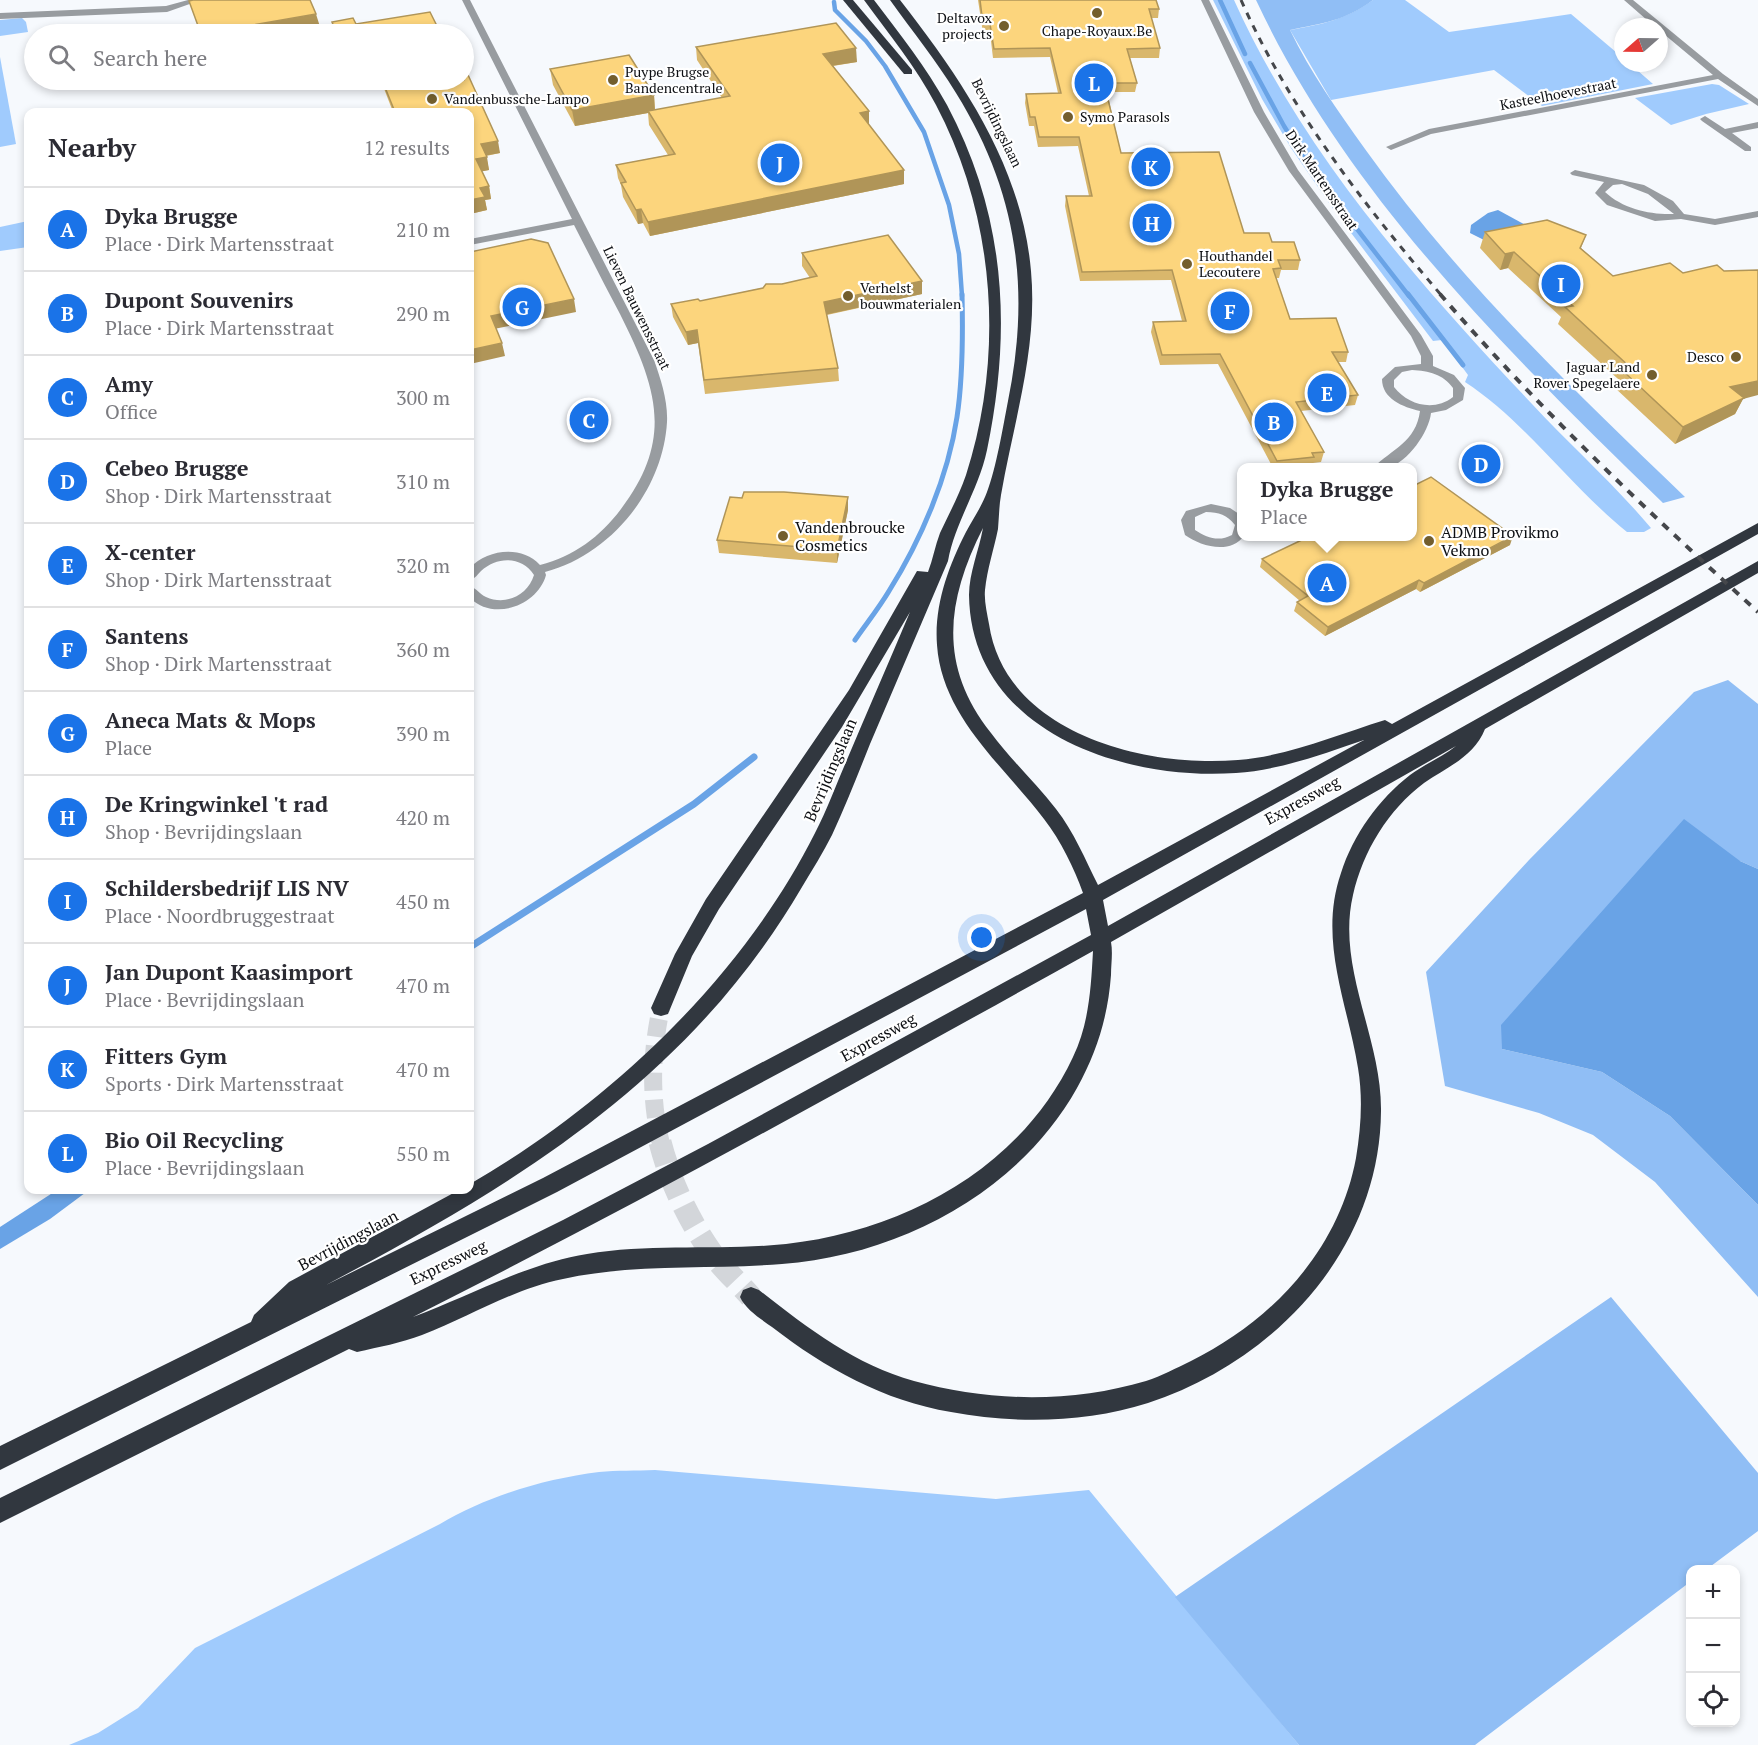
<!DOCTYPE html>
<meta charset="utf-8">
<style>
body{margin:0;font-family:"PT Serif",serif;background:#f2f2f3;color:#2b2b33}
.controls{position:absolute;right:18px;bottom:18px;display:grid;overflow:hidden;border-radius:12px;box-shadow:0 3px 9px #0003}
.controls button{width:54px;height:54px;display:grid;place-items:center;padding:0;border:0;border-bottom:2px solid #e1e1e2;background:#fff;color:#2b2b33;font:30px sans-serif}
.compass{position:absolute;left:1614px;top:18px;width:54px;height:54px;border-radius:50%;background:#fff;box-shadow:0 3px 9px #0003;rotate:250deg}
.you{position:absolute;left:982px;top:938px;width:21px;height:21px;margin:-15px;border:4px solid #fff;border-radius:50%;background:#1a73e8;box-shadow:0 0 0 9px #1a73e833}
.badge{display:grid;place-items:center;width:39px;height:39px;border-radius:50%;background:#1a73e8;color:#fff;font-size:20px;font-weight:700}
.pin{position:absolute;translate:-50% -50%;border:3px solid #fff;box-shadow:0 2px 6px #0006}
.popup{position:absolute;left:1237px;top:463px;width:180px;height:78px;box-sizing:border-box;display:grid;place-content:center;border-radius:12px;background:#fff;filter:drop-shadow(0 2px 4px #0005);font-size:20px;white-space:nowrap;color:#7c7c81}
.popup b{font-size:22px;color:#2b2b33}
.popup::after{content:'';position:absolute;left:50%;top:100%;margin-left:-12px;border:12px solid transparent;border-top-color:#fff}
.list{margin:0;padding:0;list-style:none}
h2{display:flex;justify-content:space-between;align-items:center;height:78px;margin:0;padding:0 24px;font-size:26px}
h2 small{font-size:20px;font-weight:400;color:#7c7c81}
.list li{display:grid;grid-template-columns:39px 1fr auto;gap:18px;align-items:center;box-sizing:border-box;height:84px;padding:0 24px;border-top:2px solid #e1e1e2}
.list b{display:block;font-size:22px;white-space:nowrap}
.list p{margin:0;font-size:20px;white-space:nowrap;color:#7c7c81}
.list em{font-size:20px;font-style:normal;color:#7c7c81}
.icon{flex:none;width:33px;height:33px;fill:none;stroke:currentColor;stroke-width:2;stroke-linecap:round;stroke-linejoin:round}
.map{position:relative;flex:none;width:1758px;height:1745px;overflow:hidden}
.search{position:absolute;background:#fff;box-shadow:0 3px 9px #0003;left:24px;top:24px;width:450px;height:66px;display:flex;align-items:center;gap:15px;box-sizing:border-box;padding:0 21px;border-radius:33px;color:#7c7c81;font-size:22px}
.panel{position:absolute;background:#fff;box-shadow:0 3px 9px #0003;left:24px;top:108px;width:450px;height:1086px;border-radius:12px}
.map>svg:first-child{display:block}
.green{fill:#a0cbfd}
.forest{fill:#90bef5}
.water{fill:#69a3e6}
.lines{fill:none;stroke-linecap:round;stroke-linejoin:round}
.stream-far2{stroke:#69a3e6;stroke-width:4.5}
.stream-far1{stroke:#69a3e6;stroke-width:5}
.stream{stroke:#69a3e6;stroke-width:7}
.highway-tunnel-far1{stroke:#d3d6da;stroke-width:18;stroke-dasharray:18 9;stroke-linecap:butt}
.highway-tunnel{stroke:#d3d6da;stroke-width:23;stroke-dasharray:23 11;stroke-linecap:butt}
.minor{fill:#989ca0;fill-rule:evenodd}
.highway{fill:#31373f;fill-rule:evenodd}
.rail-far1{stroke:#45474b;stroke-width:3;stroke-dasharray:7 7;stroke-linecap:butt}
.rail{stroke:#45474b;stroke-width:4;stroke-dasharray:8 8;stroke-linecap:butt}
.wall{fill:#d9b76c}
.shaded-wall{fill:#b09558}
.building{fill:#fcd57d;stroke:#b09558;stroke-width:1.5}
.poi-dot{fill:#735e2d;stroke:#fff;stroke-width:2}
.labels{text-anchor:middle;stroke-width:4.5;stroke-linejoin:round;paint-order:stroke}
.far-poi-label{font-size:14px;fill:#0d0f13;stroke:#fff;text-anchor:start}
.far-street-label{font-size:14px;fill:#0d0f13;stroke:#fff}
.poi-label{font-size:16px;fill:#0d0f13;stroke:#fff;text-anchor:start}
.street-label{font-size:16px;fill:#0d0f13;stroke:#fff}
</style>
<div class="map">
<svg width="1758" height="1745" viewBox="0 0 1758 1745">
<rect width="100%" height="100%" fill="#f6f9fd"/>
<g class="green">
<path d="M1213,0H1234C1303,153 1418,283 1532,404C1571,446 1614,484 1651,528L1644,532H1627C1570,486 1526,422 1465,382L1468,375L1442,340L1433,341L1336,213L1291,148L1262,99Z"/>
<path d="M1373,0H1405L1449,32L1571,14L1623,58V63H1629L1653,84L1542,106L1494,70L1331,100L1290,30C1323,24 1345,20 1373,0Z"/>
<polygon points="22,18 26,22 28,32 0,36 0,20"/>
<polygon points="0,57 16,144 0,147"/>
<polygon points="1712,84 1719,85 1749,104 1706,114 1671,125 1635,98"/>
<polygon points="28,221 28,247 0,251 0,227"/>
<path d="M655,1470L996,1499L1089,1490L1299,1745H69L98,1733L138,1708L195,1648L440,1524C487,1496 544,1479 599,1472C617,1470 636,1471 655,1470Z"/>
</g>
<g class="forest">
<path d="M1256,0H1373C1345,21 1323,23 1290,30C1310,72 1338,111 1365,149C1457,278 1571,388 1685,497L1663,503C1511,355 1347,195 1256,0Z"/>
<polygon points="1728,680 1758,704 1758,869 1740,861 1502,1049 1602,1072 1670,1116 1758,1205 1758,1297 1655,1182 1593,1135 1539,1113 1445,1086 1426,972 1529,860 1694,692"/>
<polygon points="1611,1297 1758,1473 1758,1531 1707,1569 1690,1570 1690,1582 1475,1745 1299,1745 1175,1597"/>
</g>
<g class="water">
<polygon points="1498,210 1529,227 1484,240 1470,233 1471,225 1488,213"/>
<polygon points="1684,819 1740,861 1758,869 1758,1205 1670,1116 1602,1072 1502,1049 1501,1025"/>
<polygon points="57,1190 89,1190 50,1219 0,1249 0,1227"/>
</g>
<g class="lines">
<g class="stream-far2">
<polyline points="1220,0 1245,54"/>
<polyline points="834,2 835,10 866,41 885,66 924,132 949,205 959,254 962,296"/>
<polyline points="1250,63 1284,126 1312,171 1409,296"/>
</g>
<g class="stream-far1">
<polyline points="1408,294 1463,365"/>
<path d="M855,640C866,624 879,608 889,591C921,540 948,477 957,417C963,377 963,335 962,294"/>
</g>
<polyline class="stream" points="470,947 694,804 754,757"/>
<path class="highway-tunnel-far1" d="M661,1144C650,1098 651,1054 661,1008"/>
<path class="highway-tunnel" d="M660,1142C670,1181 688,1219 711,1252C722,1268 738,1282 751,1297"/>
<g class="minor">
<polygon points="188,0 201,0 167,12 0,19 0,13 166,6"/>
<path d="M462,0H470L654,360C661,380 668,401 667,422C663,491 610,555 545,572L546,575C538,605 494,622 470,598V587C477,588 479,594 486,597C506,606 528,595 534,575C522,556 497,556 481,571C477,575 476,578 470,580V568C487,549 522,545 540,565C574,556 600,537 621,509C675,438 656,386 620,314C604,284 589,254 574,225L470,245V239L572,219Z"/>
<path d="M1201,0H1209L1264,112L1298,170L1421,335L1433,356V366L1454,375L1465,388L1463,400L1446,410L1431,413C1429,432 1408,462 1388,468C1384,469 1377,468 1373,468C1392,449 1416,442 1420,411C1403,407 1382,399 1382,379L1395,367L1421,364V356L1411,336L1289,171L1254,112ZM1412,370C1429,371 1443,374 1453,388V397C1434,412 1408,405 1394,387V380L1402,372Z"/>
<polygon points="1624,0 1633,0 1723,74 1758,99 1758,106 1718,79 1431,134 1391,150 1386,147 1429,129 1713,75 1659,30 1659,27 1655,27"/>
<polygon points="1705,116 1725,129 1758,122 1758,128 1732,133 1751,147 1751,151 1745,151 1702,121 1700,119"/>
<path d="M1575,170L1644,185L1673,201L1684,214L1715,219L1758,211V217L1715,225L1681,219L1655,221L1607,205L1595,193L1604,182L1572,175L1570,173ZM1622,184L1648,194L1674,214C1651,215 1623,209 1605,192L1613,185Z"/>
<path d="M1211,504L1230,508L1242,516V536H1244C1230,555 1200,546 1185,535L1181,520L1186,511ZM1206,512C1219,512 1227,515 1235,525L1232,535C1219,542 1207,538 1195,530V517Z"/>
</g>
<g class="highway">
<polygon points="843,0 853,0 912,70 912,74 904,74"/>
<path d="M864,0H874C900,34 926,67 947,105C1006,216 1012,329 987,450C979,489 955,522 948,561C922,622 896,683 870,744C858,774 846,805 832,835C823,853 812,870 802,887C689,1080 518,1183 326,1285L543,1178L1083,893C1074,868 1061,841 1044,819C1004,766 942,717 937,645C934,606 948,567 966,532C973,519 982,506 987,492C996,469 1003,427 1008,401C1031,288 1017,191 956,93C936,60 912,31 890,0H900C963,81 1022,167 1031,271C1038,349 1014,420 1001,495C999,506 999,518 998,529C994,549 987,569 985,590C984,601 987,613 989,624C1005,733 1144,768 1238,760C1289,756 1336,735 1385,720L1392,724L1758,523V534L1103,900L1108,926L1758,561V573L1485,729C1474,757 1447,767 1424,783C1388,810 1363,851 1353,895C1336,968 1382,1038 1381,1111C1380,1249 1276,1361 1148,1403C1085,1423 1015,1424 951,1412C884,1401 825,1368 772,1327C761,1319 746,1310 740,1297L743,1290L751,1287L759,1290C806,1327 855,1365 914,1381C989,1402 1072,1403 1146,1381C1162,1376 1176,1368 1191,1361C1272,1321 1339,1250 1356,1158C1361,1128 1363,1098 1358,1068C1347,1001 1318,940 1341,873C1353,835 1379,799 1410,775C1425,764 1442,757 1456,746L1111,942C1113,953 1111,964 1111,975C1108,1016 1097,1052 1077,1088C1019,1192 900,1255 782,1264C709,1270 635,1263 563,1279C513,1289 469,1317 422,1335C401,1343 379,1347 357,1352L349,1349L0,1523V1498L563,1220L708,1144L1091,935L1086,909L557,1192L0,1470V1446L251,1322L254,1315L289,1282L459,1190H470V1184C610,1103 742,978 815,833C827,810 836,785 846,762C867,712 889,662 910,612L842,727L719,909L692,956L668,1014L661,1016L654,1014L651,1008L675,954L706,899L849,690L917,571L928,572C933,559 935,546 940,533C949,514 959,495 966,475C1005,354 995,217 936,105C916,67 889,34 864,0ZM983,528C979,550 969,573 969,595C971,731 1122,781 1236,773C1280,770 1323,754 1364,740L1098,885C1085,859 1074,832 1056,809C1036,783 1011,760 991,733C938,666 946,601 983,528ZM1093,951C1091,988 1089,1024 1073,1057C1021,1168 904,1231 786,1244C720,1251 653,1243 587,1254C525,1264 472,1295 413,1317C644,1201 868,1076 1093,951Z"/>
</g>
<path class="rail-far1" d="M1241,0C1290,110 1364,205 1442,296"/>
<path class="rail" d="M1440,294C1538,408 1647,511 1758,612"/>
</g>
<g class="wall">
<polygon points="956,0 1156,0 1159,9 1158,18 1151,18 1160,48 1159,58 1130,58 1137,83 1135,92 1107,92 1121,153 1244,233 1272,242 1300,260 1298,270 1281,270 1279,278 1276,278 1290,319 1348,352 1346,362 1338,362 1358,395 1355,405 1301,411 1324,452 1321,462 1313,463 1312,467 1310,468 1273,468 1218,364 1160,365 1151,332 1153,322 1182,321 1171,280 1080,281 1065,206 1066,196 1089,196 1078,146 1038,147 1034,126 1029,126 1025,103 1026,94 1058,93 1050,57 993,58 990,33 983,33 978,0"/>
<polygon points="696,47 857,62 833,66 869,111 869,125 904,170 904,184 650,236 643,223 638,224 623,197 621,185 618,178 616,165 668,155 649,125 648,113 575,126 553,85 550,69 654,95 655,110 722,98 697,60"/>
<polygon points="353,80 464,80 500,153 486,156 489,170 482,171 489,186 491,199 485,200 487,210 470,214 470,112 393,112 383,86 357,90"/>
<polygon points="1485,232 1586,235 1581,248 1743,399 1735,414 1675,444 1614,387 1618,379 1558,324 1561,317 1508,268 1500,270 1480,248"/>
<polygon points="802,253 922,281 922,294 827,315 838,368 839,381 705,394 698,343 688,345 673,317 671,304 700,301 810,278 802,266"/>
<polygon points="848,510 837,563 719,553 717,540"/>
<polygon points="1510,545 1420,592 1416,589 1325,636 1294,611 1297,602 1300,601 1260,567 1262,559"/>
</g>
<g class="shaded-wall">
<polygon points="316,14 321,30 295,34 201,34"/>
<polygon points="856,48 857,62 824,67 823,54"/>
<polygon points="354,80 381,80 383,86 357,90"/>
<polygon points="654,95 655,112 648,111 648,113 575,126 572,110"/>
<polygon points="869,111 869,125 860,113"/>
<polygon points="498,141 500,153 483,156 481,144"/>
<polygon points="487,157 489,170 479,172 476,159"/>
<polygon points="904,170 904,184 650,236 648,222"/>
<polygon points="489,186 491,199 485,200 487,210 470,214 470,200 480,188"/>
<polygon points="641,209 643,223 638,224 636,210"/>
<polygon points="1514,252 1508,268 1500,270 1505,254"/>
<polygon points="922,281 922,294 824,315 824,302"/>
<polygon points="574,299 576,312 494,329 491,316"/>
<polygon points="697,330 698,343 688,345 686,332"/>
<polygon points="502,343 505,356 470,364 470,350"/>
<polygon points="1758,381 1758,395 1743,399 1735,414 1675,444 1683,427 1730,387"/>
<polygon points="848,497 848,510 837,563 837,550"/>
<polygon points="1513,536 1510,545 1420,592 1424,583"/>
<polygon points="1419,580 1416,589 1325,636 1328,627"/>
</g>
<g class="building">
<polygon points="193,0 310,0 316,14 201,34 189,1"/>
<polygon points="980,0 1156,0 1159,9 1149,9 1160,48 1127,49 1137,83 1104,83 1121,153 1219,152 1244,233 1269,233 1272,242 1294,242 1300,260 1278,260 1281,268 1273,269 1290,319 1336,318 1348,352 1332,352 1358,395 1296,402 1324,452 1312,453 1314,457 1277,461 1220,354 1162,355 1153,322 1186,321 1172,270 1082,272 1066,196 1092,196 1079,137 1039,137 1035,117 1030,117 1026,94 1061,93 1050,48 994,49 990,24 983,24"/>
<polygon points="430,12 441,34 337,34 332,22 353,18 356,24"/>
<polygon points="836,23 856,48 823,54 869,111 860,113 904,170 648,222 641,209 636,210 621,183 626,182 616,165 675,154 648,111 730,96 696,47"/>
<polygon points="629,55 654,95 572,110 550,69"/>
<polygon points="464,66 498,141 481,144 487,157 476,159 489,186 480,188 485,197 470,200 470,112 395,112 382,80 464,80"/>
<polygon points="1547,220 1586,235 1580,248 1613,276 1670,263 1683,273 1717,265 1724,271 1758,270 1758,381 1730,387 1744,398 1683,427 1622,370 1631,368 1565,307 1573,306 1514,252 1505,254 1485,232"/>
<polygon points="888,235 922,281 824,302 838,368 704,380 697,330 686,332 671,304 698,299 700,301 763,288 766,284 782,284 817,276 802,253"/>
<polygon points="531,239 548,243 574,299 491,316 502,343 470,350 470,252"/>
<polygon points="1431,477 1513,536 1424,583 1419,580 1328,627 1297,602 1308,596 1262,559 1308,537 1413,537 1413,486"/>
<polygon points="744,492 784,492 848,497 837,550 717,540 730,497 742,498"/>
</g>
<g class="poi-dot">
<circle cx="1097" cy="13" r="6"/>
<circle cx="1004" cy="26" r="6"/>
<circle cx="613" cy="80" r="6"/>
<circle cx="432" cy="99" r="6"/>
<circle cx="1068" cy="117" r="6"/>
<circle cx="1187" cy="264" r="6"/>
<circle cx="848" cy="296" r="6"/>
<circle cx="1736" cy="357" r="6"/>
<circle cx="1652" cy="375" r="6"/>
<circle cx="783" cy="536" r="6"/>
<circle cx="1429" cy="541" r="6"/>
</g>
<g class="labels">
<g class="far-poi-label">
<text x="992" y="23" text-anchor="end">Deltavox<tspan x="992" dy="16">projects</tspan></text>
<text x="1097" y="36" text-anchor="middle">Chape-Royaux.Be</text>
<text x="625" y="77">Puype Brugse<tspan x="625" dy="16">Bandencentrale</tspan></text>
<text x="444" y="104">Vandenbussche-Lampo</text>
<text x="1080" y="122">Symo Parasols</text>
<text x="1199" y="261">Houthandel<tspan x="1199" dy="16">Lecoutere</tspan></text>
<text x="860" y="293">Verhelst<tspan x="860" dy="16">bouwmaterialen</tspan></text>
<text x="1724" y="362" text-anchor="end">Desco</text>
<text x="1640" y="372" text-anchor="end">Jaguar Land<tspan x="1640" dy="16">Rover Spegelaere</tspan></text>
</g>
<g class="far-street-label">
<text transform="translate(1558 94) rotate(-11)" y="5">Kasteelhoevestraat</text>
<text transform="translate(997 123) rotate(64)" y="5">Bevrijdingslaan</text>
<text transform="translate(1322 180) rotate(56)" y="5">Dirk Martensstraat</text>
<text transform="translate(637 308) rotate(64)" y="5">Lieven Bauwensstraat</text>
</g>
<g class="poi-label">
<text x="795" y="533">Vandenbroucke<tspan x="795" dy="18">Cosmetics</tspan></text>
<text x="1441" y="538">ADMB Provikmo<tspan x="1441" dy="18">Vekmo</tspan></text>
</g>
<g class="street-label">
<text transform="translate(830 770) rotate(-67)" y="6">Bevrijdingslaan</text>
<text transform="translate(1302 800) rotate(-29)" y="6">Expressweg</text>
<text transform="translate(878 1037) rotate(-29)" y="6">Expressweg</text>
<text transform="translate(348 1240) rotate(-28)" y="6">Bevrijdingslaan</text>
<text transform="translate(448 1262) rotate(-26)" y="6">Expressweg</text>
</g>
</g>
</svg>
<div class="controls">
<button>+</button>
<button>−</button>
<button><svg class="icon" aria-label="locate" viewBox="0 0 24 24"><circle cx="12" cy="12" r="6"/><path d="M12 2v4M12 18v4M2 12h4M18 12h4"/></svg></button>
</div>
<svg class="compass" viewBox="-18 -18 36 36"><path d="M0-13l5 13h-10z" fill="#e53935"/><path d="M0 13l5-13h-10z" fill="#7c7c81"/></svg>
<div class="you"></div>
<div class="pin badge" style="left:1327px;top:583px">A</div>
<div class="popup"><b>Dyka Brugge</b>Place</div>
<div class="pin badge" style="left:1274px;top:422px">B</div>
<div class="pin badge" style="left:589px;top:420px">C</div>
<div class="pin badge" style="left:1481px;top:464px">D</div>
<div class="pin badge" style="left:1327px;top:393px">E</div>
<div class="pin badge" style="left:1230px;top:311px">F</div>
<div class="pin badge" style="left:522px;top:307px">G</div>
<div class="pin badge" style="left:1152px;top:223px">H</div>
<div class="pin badge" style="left:1561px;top:284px">I</div>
<div class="pin badge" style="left:780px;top:163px">J</div>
<div class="pin badge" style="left:1151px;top:167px">K</div>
<div class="pin badge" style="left:1094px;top:83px">L</div>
<div class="search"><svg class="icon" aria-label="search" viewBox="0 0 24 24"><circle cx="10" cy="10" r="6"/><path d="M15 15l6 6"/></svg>Search here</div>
<section class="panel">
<h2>Nearby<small>12 results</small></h2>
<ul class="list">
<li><span class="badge">A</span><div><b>Dyka Brugge</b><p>Place · Dirk Martensstraat</p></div><em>210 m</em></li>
<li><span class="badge">B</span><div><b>Dupont Souvenirs</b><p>Place · Dirk Martensstraat</p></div><em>290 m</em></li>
<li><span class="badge">C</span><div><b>Amy</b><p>Office</p></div><em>300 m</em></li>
<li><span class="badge">D</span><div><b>Cebeo Brugge</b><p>Shop · Dirk Martensstraat</p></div><em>310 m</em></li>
<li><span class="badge">E</span><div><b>X-center</b><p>Shop · Dirk Martensstraat</p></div><em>320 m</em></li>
<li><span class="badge">F</span><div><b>Santens</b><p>Shop · Dirk Martensstraat</p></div><em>360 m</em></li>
<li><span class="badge">G</span><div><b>Aneca Mats &amp; Mops</b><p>Place</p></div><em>390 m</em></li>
<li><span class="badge">H</span><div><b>De Kringwinkel 't rad</b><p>Shop · Bevrijdingslaan</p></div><em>420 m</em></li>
<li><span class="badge">I</span><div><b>Schildersbedrijf LIS NV</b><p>Place · Noordbruggestraat</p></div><em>450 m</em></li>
<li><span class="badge">J</span><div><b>Jan Dupont Kaasimport</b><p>Place · Bevrijdingslaan</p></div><em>470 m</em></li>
<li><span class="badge">K</span><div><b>Fitters Gym</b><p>Sports · Dirk Martensstraat</p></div><em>470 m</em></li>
<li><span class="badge">L</span><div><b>Bio Oil Recycling</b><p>Place · Bevrijdingslaan</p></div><em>550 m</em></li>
</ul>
</section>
</div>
